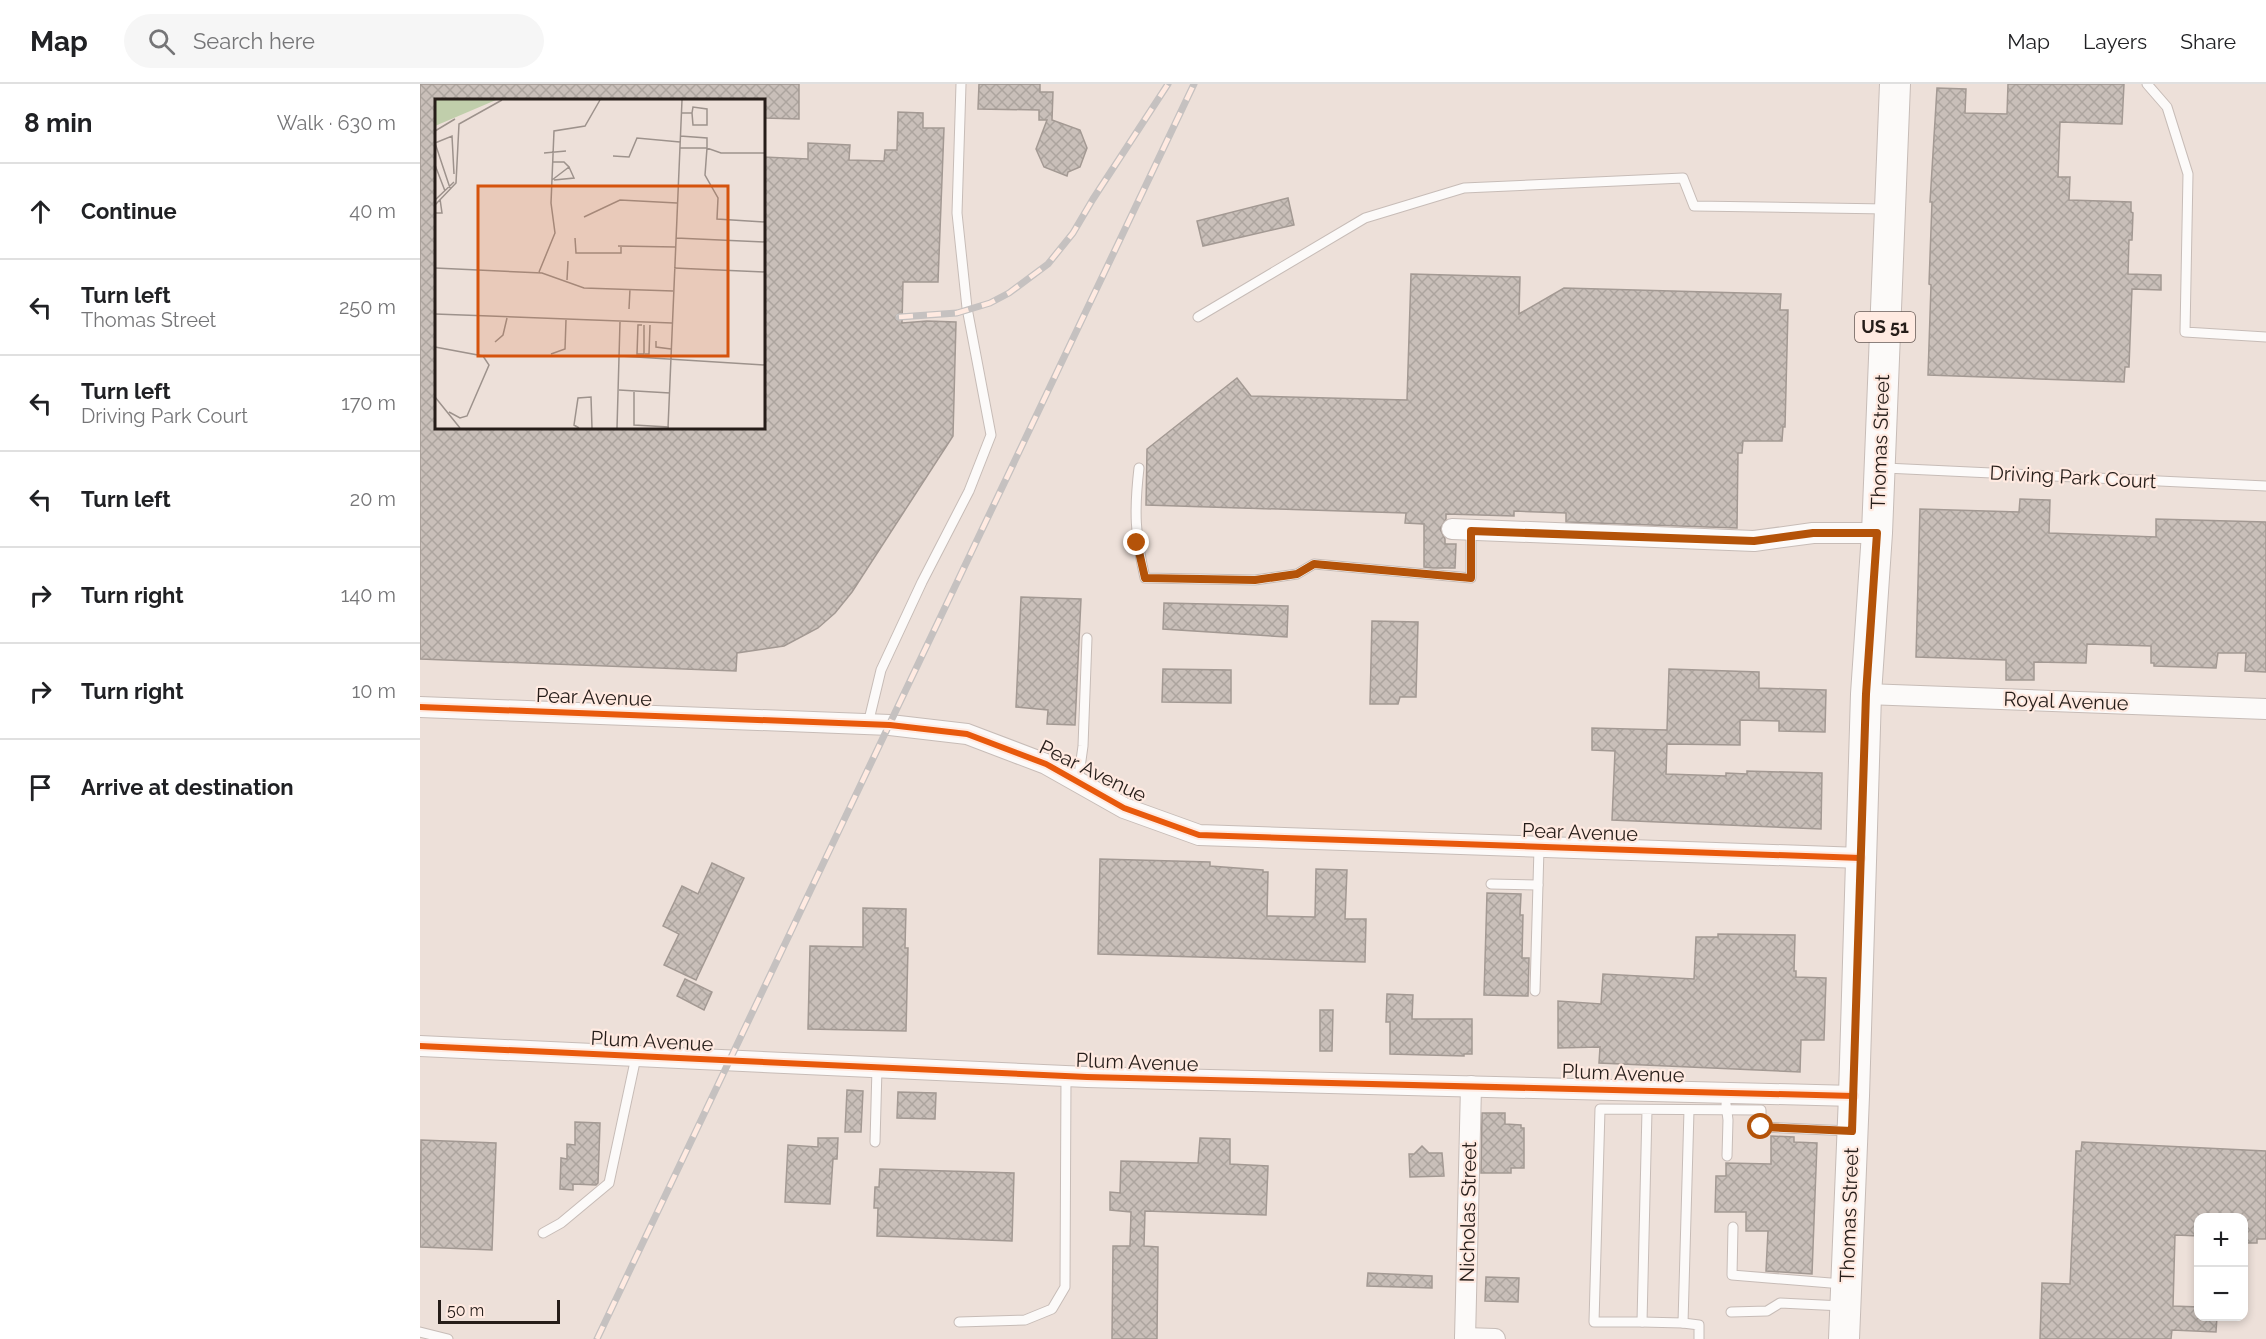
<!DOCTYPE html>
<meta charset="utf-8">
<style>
body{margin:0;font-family:Raleway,sans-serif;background:#f6f6f6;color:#202124}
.controls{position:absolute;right:18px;bottom:18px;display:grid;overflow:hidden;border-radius:12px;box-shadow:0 3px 9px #0003}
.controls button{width:54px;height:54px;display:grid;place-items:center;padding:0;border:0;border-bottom:2px solid #e0e0e0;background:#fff;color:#202124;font:30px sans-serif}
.scale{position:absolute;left:18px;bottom:15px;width:122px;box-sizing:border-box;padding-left:6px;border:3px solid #261d19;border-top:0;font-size:16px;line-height:21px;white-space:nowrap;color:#261d19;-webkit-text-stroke:4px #ffeae1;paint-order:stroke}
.stop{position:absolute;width:18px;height:18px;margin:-14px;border:4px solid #b45309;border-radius:50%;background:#fff}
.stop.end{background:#b45309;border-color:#fff;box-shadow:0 2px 6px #0008}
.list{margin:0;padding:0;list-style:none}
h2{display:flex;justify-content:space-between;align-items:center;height:78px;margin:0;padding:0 24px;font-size:26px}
h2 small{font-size:20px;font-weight:400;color:#757577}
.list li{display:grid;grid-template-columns:39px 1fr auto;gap:18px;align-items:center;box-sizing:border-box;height:96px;padding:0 24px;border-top:2px solid #e0e0e0}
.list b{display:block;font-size:22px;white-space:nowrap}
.list p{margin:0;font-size:20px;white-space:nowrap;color:#757577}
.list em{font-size:20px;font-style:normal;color:#757577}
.icon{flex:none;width:33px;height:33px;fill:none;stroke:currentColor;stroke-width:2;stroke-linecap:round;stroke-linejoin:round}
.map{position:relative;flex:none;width:1846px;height:1255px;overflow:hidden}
header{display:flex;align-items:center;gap:36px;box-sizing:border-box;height:84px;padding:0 30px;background:#fff;border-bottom:2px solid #e0e0e0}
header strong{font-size:28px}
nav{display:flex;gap:33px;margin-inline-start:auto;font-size:21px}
.search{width:420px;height:54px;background:#f6f6f6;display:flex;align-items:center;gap:15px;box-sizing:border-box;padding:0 21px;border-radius:33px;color:#757577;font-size:22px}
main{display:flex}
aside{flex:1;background:#fff}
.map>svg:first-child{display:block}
.building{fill:url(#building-cross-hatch);stroke:#a39993;stroke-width:1.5}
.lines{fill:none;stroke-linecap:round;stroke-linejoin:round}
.service-casing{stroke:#c7bcb7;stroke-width:11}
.minor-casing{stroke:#c7bcb7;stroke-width:22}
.primary-casing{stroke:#c7bcb7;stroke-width:32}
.service{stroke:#fcfaf9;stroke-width:9}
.minor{stroke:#fcfaf9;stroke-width:20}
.primary{stroke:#fcfaf9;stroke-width:30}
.rail-casing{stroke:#c5c1c0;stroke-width:7}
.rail{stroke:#ffeae1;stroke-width:4.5;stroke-dasharray:14;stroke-linecap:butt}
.cycleway-casing{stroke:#ffeae1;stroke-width:10}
.cycleway{stroke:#e8590c;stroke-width:6}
.route{stroke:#b45309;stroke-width:8}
.labels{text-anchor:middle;stroke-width:4.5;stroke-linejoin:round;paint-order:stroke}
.shield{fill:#ffeae1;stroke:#675a55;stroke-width:1.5}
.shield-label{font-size:18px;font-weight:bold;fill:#261d19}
.street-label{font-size:20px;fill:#261d19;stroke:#ffeae1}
.inset-road{fill:none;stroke:#9d928c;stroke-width:1.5}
.view{fill:#d5530d;fill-opacity:0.15;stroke:#d5530d;stroke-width:3}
.inset-edge{fill:none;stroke:#261d19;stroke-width:3}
</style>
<header>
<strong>Map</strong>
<div class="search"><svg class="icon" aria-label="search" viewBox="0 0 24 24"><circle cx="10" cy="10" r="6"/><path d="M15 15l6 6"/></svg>Search here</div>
<nav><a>Map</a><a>Layers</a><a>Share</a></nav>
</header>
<main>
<aside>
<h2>8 min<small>Walk · 630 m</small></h2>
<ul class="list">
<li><svg class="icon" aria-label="ahead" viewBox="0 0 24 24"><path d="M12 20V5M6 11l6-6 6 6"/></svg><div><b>Continue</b></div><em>40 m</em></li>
<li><svg class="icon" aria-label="left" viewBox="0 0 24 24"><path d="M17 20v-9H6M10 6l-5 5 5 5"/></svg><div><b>Turn left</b><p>Thomas Street</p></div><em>250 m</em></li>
<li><svg class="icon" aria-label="left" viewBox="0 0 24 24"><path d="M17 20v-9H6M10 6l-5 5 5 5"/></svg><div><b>Turn left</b><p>Driving Park Court</p></div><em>170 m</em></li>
<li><svg class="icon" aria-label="left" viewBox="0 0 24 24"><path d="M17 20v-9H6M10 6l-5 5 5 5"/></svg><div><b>Turn left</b></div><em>20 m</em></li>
<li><svg class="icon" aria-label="right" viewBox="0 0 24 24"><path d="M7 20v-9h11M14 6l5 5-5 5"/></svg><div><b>Turn right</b></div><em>140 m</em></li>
<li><svg class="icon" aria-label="right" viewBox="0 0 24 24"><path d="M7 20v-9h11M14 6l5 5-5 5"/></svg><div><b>Turn right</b></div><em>10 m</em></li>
<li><svg class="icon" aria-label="arrive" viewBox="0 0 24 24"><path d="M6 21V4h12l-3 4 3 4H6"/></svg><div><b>Arrive at destination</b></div></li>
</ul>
</aside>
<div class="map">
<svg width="1846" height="1255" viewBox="0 0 1846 1255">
<defs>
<pattern id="building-cross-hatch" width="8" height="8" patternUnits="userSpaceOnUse" patternTransform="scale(1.5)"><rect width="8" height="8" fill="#c9bfb9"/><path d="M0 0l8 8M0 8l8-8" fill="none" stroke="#aca49e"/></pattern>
</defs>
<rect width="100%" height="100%" fill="#ede0d9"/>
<g class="building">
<polygon points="0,0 379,0 379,35 344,34 344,16 16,16 16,344 344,344 344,73 388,75 388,59 430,61 429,76 464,77 465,66 477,66 478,28 503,29 503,44 524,44 518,198 483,198 482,239 507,237 536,238 533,352 432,508 415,529 398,544 364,562 317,569 316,587 0,575"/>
<polygon points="559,0 620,0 620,8 633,8 632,36 660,46 667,64 660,83 648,88 647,92 624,83 616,65 627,36 619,36 619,26 558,25"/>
<polygon points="1588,0 1704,0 1702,40 1640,38 1638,93 1650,93 1649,116 1711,118 1711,128 1713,129 1712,156 1709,156 1708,190 1741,191 1741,206 1712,205 1709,283 1705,283 1704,298 1508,291 1511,201 1509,200 1512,118 1510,118 1517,4 1546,5 1545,29 1587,30"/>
<polygon points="868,114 874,141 783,162 777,137"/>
<polygon points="991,190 1100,193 1099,230 1144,204 1361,210 1360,226 1368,226 1365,343 1363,343 1362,357 1323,357 1322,369 1318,369 1317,444 1146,438 1146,429 1094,427 1094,432 1026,430 1026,435 1020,445 1025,455 1025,460 1036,460 1035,484 1013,484 1004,483 1004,440 985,439 986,429 726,421 727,365 817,294 831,312 987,316"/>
<polygon points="1600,415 1630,416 1629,449 1736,453 1736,435 1846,438 1846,588 1825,587 1826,569 1798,569 1796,584 1734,582 1734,579 1731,579 1731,562 1667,560 1666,579 1614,578 1614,596 1586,596 1586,576 1496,573 1500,425 1599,428"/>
<polygon points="601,513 661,515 655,641 627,640 628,626 596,623"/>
<polygon points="744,519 868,522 867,553 743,545"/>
<polygon points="952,537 998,538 996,613 980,613 978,620 950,620"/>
<polygon points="743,585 811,586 811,619 742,618"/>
<polygon points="1249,585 1339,588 1339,604 1406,606 1405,648 1359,647 1359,637 1320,636 1320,661 1247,660 1246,690 1306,692 1306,689 1327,690 1327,687 1402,689 1401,745 1192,736 1195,667 1172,666 1172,644 1247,646"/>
<polygon points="680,775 790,778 790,782 843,786 843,788 848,788 847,832 895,833 896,785 927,786 925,835 946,835 945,878 678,870"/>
<polygon points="292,779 324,794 276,896 244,881 259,850 243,842 262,802 278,810"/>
<polygon points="1067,809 1101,810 1100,831 1103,831 1102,874 1109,874 1108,912 1064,911"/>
<polygon points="443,824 486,825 485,864 488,864 486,947 388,945 390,862 443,863"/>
<polygon points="1298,850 1375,851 1374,887 1376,887 1376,893 1406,894 1404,956 1381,956 1380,988 1179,979 1180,963 1138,964 1138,917 1181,920 1183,890 1274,895 1276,853 1298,853"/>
<polygon points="265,895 292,908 284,926 257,912"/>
<polygon points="967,910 993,911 992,935 1052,935 1052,970 1044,970 1044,972 970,970 970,938 966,938"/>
<polygon points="900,926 913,926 912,967 900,967"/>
<polygon points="427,1006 443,1007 441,1048 425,1048"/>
<polygon points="478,1008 516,1009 515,1035 477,1034"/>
<polygon points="1062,1029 1085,1029 1085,1040 1101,1041 1101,1044 1104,1044 1104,1084 1091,1084 1091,1089 1061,1089"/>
<polygon points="155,1038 180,1039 178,1099 176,1101 153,1100 153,1106 140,1105 141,1074 147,1075 147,1060 155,1061"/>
<polygon points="1351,1052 1374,1053 1374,1058 1397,1059 1392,1190 1346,1187 1348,1147 1326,1147 1326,1128 1295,1128 1296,1092 1306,1092 1306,1079 1351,1080"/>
<polygon points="398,1054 418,1054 417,1075 413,1075 410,1120 365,1118 368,1061 398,1063"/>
<polygon points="780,1054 810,1055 810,1080 848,1082 846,1131 725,1127 724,1162 738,1163 737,1255 692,1255 693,1162 710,1162 711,1128 690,1126 690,1108 700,1109 701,1077 778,1079"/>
<polygon points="1,1056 76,1059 72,1166 0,1163"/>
<polygon points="1662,1058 1846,1067 1846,1155 1837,1155 1837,1159 1824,1159 1824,1134 1779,1134 1779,1152 1755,1151 1753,1222 1779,1223 1779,1233 1797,1233 1796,1248 1752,1246 1751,1255 1620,1255 1622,1199 1650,1200 1656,1067 1661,1067"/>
<polygon points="1002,1062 1009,1069 1022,1069 1024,1092 990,1093 989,1070 994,1070"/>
<polygon points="460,1085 594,1089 592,1157 457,1152 458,1124 454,1124 455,1103 459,1103"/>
<polygon points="948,1189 1012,1192 1012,1204 947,1202"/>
<polygon points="1066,1193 1099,1194 1098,1218 1065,1217"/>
</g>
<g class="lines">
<g class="service-casing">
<g id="service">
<polyline points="1727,0 1747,23 1768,90 1765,248 1846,253"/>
<polyline points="778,233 945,134 1044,104 1263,94 1274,122 1467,125"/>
<path d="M719,384C714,427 715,451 725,494L835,496L877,490L894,480L1051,494V447"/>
<polyline points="1465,384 1846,402"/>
<polyline points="448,640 461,586 502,498 549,407 571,351 547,224 537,129 541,0"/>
<polyline points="658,698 663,662 667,554"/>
<polyline points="1071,800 1118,801"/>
<polyline points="1115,907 1119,764"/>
<polyline points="1306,1020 1308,1036 1307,1072"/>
<polyline points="1227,1026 1222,1238 1174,1238 1180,1025 1341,1026 1341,1043 1430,1047"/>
<polyline points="455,1058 457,984"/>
<polyline points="1313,1143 1312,1191 1423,1200"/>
<polyline points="123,1149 141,1139 189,1099 216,973"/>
<polyline points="1311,1228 1347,1227 1360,1219 1423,1222"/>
<polyline points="539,1238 605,1236 632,1225 645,1203 646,992"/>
<polyline points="1222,1238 1263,1239 1269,1026"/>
<polyline points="1263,1239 1279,1241 1279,1255"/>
<polyline points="0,1248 28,1255"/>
</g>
</g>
<g class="minor-casing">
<g id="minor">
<polyline points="1032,445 1334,457 1393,449 1457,449"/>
<polyline points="1446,610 1846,625"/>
<polyline points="0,623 470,641 547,650 626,680 704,724 779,751 1441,774"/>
<polyline points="0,962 667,993 1434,1012"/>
<polyline points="1045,1254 1075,1255"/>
<polyline points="1045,1255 1051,1002"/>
</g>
</g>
<g class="primary-casing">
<polyline id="primary" points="1424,1255 1434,1012 1446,610 1457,449 1475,0"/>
</g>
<use href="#service" class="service"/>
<use href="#minor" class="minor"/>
<use href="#primary" class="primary"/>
<g class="rail-casing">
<g id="rail">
<polyline points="479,233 537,229 570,219 589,209 628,180 653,149 673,115 748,0"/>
<polyline points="177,1255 774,0"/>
</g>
</g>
<use href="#rail" class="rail"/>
<g class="cycleway-casing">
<g id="cycleway">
<polyline points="0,623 470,641 547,650 626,680 704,724 779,751 1441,774"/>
<polyline points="0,962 667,993 1434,1012"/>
</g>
</g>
<use href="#cycleway" class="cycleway"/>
</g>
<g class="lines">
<polyline class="route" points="717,459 725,494 835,496 877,490 894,480 1051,494 1051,447 1334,457 1393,449 1457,449 1446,610 1432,1047 1341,1043"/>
</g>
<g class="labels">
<rect class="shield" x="1435" y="228" width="60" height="30" rx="4.5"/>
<g class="shield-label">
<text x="1465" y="249">US 51</text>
</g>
<g class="street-label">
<text transform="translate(1460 358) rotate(-88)" y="7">Thomas Street</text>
<text transform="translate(1653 393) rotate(3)" y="7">Driving Park Court</text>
<text transform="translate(174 613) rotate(2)" y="7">Pear Avenue</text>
<text transform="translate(1646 617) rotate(2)" y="7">Royal Avenue</text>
<text transform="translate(673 687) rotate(26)" y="7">Pear Avenue</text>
<text transform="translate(1160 748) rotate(2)" y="7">Pear Avenue</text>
<text transform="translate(232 957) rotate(3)" y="7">Plum Avenue</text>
<text transform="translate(717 978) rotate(2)" y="7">Plum Avenue</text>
<text transform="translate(1203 989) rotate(2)" y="7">Plum Avenue</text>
<text transform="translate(1048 1128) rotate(-89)" y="7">Nicholas Street</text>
<text transform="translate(1429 1131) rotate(-88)" y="7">Thomas Street</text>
</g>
</g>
<g transform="translate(15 15)">
<rect width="330" height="330" fill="#ede0d9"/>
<path d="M0,1H61L0,27Z" fill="#c0ceab"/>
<path class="inset-road" d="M246,14H257L258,26H272V10L258,8L257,14M0,32L20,20M245,49H272V39L245,37M109,54L131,52M330,54H286L272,49L270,76L283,99L282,120L330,123M178,57L194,58L202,39L245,43M0,66L10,92M117,81L134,68L129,63H117M119,81L139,79L134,68M15,89L0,44L17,37L19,75M0,101L19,83M0,106L21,84L24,25L67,1M0,114H7L5,100M149,118L185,101L242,104M140,139L141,154H186V147M241,139L330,143M183,147L241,148M0,169L107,174L149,189L238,192M239,169L330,173M104,173L120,134L116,104L119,32L150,27L165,1M132,181L133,162M194,210L195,190M0,215L237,224M207,226H203L202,255H209V226M221,242V248L236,250M60,243L68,236L72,219M0,248L48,257L54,266L32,317L25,319L14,313M116,255L130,250L131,221M210,255H214L215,226M185,257L330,266M184,291L235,294M199,292V326L234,328M0,298L25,329M144,329L139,326L143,299L156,298L157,329M182,329L185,223M233,329L247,1"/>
<path class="view" d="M43,87H293V257H43Z"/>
<rect width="330" height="330" class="inset-edge"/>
</g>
</svg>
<div class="controls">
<button>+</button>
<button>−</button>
</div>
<div class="scale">50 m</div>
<div class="stop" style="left:1341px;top:1043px"></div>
<div class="stop end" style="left:717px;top:459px"></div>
</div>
</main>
